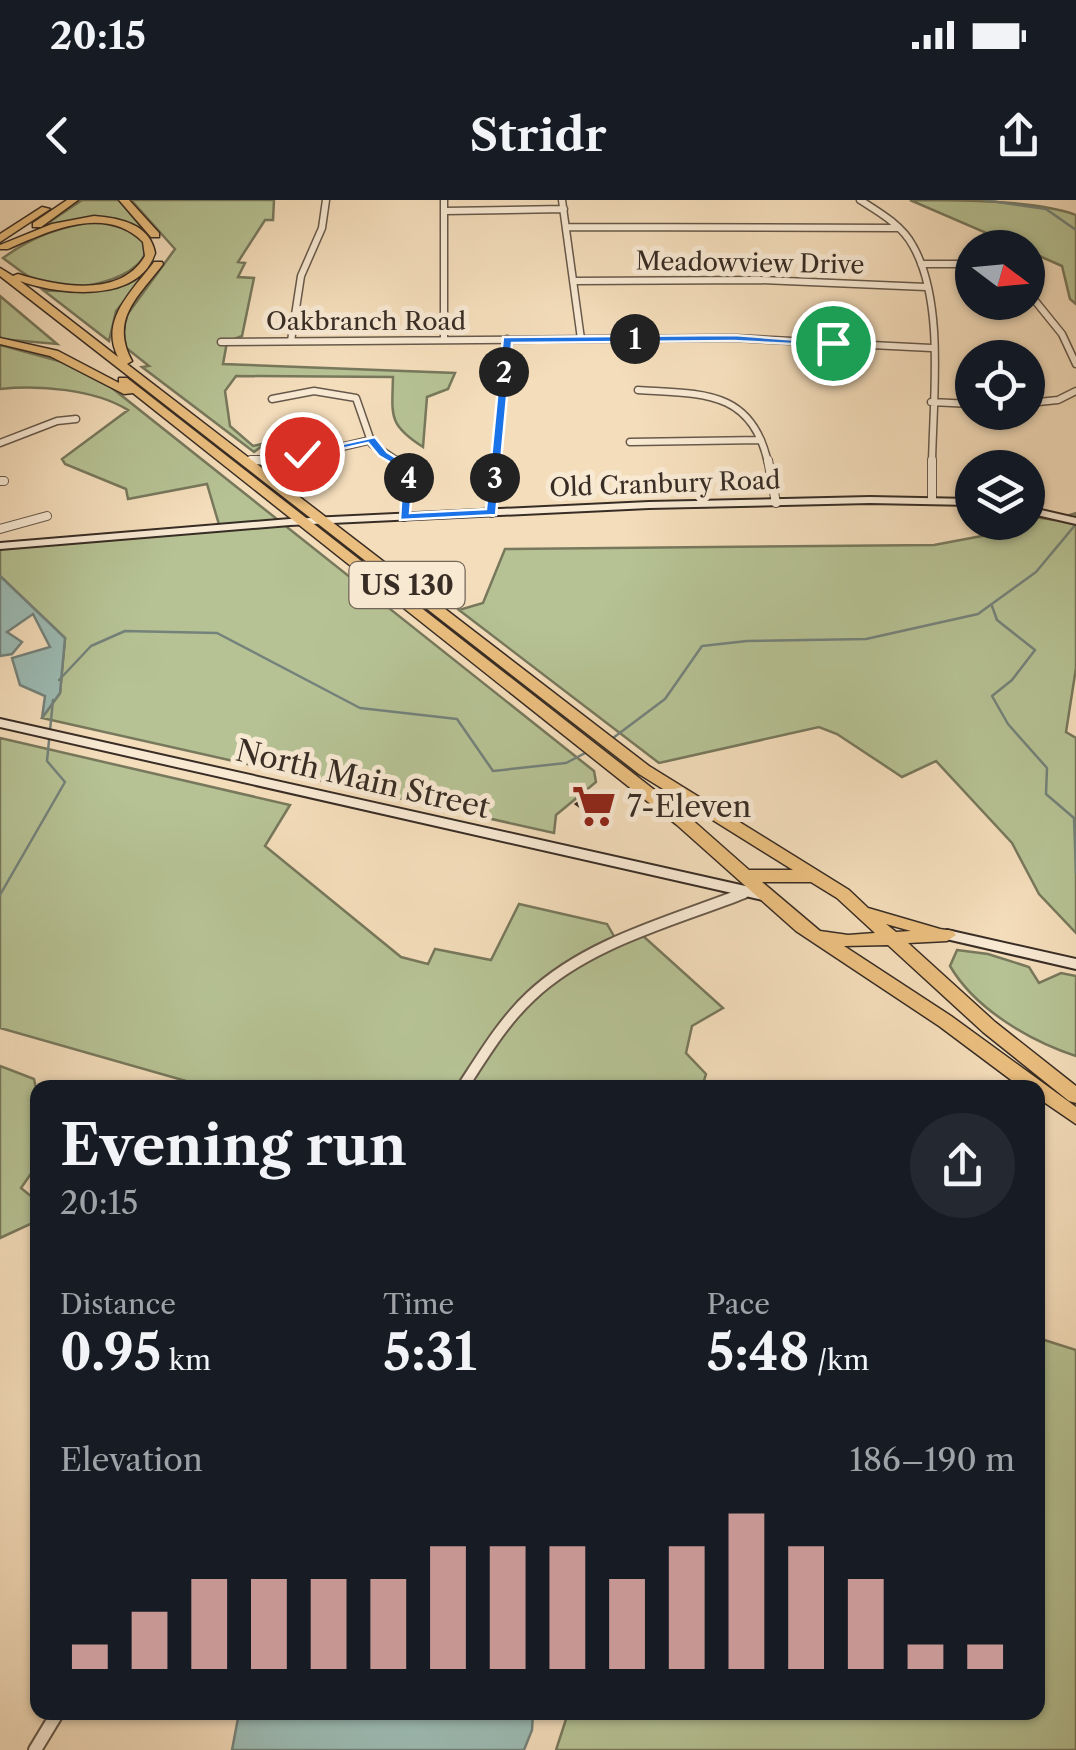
<!DOCTYPE html>
<html lang="en">
<head>
<meta charset="utf-8">
<style>
	:root { --surface:#171b24; --page:#242831; --text:#f1f3f6; --muted:#9ea1a6; --accent:#c59692 }
	body { margin:0; font-family:"Libre Caslon Text",serif; background:var(--page); color:var(--text); height:100vh; display:flex; flex-direction:column; font-size:38px; white-space:nowrap }
	* { box-sizing:border-box; margin:0 }
	p { font-size:32px; color:var(--muted) }
	.icon { flex:none; width:55px; height:55px; fill:none; stroke:currentColor; stroke-width:2; stroke-linecap:round; stroke-linejoin:round }
	.map { position:relative; flex:1; overflow:hidden }
	.side { position:absolute; left:30px; top:880px; width:1015px; height:640px; display:flex; flex-direction:column; background:var(--surface); border-radius:20px; box-shadow:0 2px 8px #0004 }
	.side>* { flex:none }
	.needle { width:65px; rotate:106deg }
	.controls { position:absolute; left:955px; top:30px; display:grid; gap:20px }
	.controls a { display:grid; place-items:center; width:90px; height:90px; border-radius:50%; background:var(--surface); box-shadow:0 2px 8px #0004; font-size:50px }
	.pin { position:absolute; display:grid; place-items:center; width:85px; height:85px; color:#fff; margin:-42px; border:5px solid #fff; border-radius:50%; box-shadow:0 2px 10px #0007 }
	.km { position:absolute; width:50px; height:50px; margin:-25px; border-radius:50%; background:#222; color:#fff; font-size:28px; line-height:50px; text-align:center }
	.round { display:grid; place-items:center; flex:none; width:105px; height:105px; border-radius:52px; background:var(--page) }
	.headline { display:flex; align-items:center; justify-content:space-between; height:170px; padding:0 30px }
	h1 { font-size:55px; font-weight:700; line-height:75px }
	.metrics { display:grid; grid-template-columns:repeat(3,1fr); gap:15px; height:170px; padding:10px 30px }
	.metrics div { display:grid; align-content:center }
	.metrics b { font-size:50px; font-weight:700 }
	.metrics small { font-size:28px; font-weight:400 }
	.metrics p { font-size:28px }
	.chart { height:280px; padding:20px 30px }
	.chart p { display:flex; justify-content:space-between }
	.chart svg { width:100%; height:180px; margin-top:10px; stroke:var(--accent); stroke-width:6 }
	.status { display:flex; justify-content:space-between; align-items:center; height:70px; padding:0 50px; background:var(--surface); direction:ltr }
	.status svg { height:28px; fill:currentColor }
	header { display:flex; justify-content:space-between; align-items:center; height:130px; padding:0 30px; background:var(--surface); font-size:45px; font-weight:700 }
	.map>svg:first-child { display:block }
	.green { fill:#b6c294; stroke:#77785c; stroke-width:2.5 }
	.water { fill:#9cbbb4; stroke:#74827b; stroke-width:2.5 }
	.lines { fill:none; stroke-linecap:round; stroke-linejoin:round }
	.stream { stroke:#74827b; stroke-width:2.5 }
	.building { fill:#dda58b; stroke:#382d25; stroke-width:2.5 }
	.street-far3-casing { stroke:#67594a; stroke-width:9 }
	.street-far2-casing { stroke:#67594a; stroke-width:10 }
	.street-far1-casing { stroke:#67594a; stroke-width:14 }
	.street-casing { stroke:#67594a; stroke-width:16 }
	.secondary-casing { stroke:#382d25; stroke-width:4 }
	.highway-casing { stroke:#382d25; stroke-width:3 }
	.street-far3 { stroke:#f8e9d3; stroke-width:6 }
	.street-far2 { stroke:#f8e9d3; stroke-width:8 }
	.street-far1 { stroke:#f8e9d3; stroke-width:10 }
	.street { stroke:#f8e9d3; stroke-width:12 }
	.secondary { fill:#f8e9d3; fill-rule:evenodd }
	.highway { fill:#eabe7e; fill-rule:evenodd }
	.route { fill:#1a73e8; stroke:#fff; stroke-width:2.5 }
	.labels { text-anchor:middle; dominant-baseline:central; stroke-width:10; stroke-linejoin:round; paint-order:stroke }
	.far-street-label { font-size:25px; fill:#382d25; stroke:#f8e9d3 }
	.shield { fill:#f8e9d3; stroke:#726559; stroke-width:2.5 }
	.shield-label { font-size:28px; font-weight:bold; fill:#382d25 }
	.street-label { font-size:30px; fill:#382d25; stroke:#f8e9d3 }
	.poi-label { font-size:30px; fill:#382d25; stroke:#f8e9d3; text-anchor:start }
</style>
</head>
<body>
<div class="status"><b>20:15</b><svg viewBox="0 0 49 12"><path d="M0 12V9h3v3zM5 12V6h3v6zM10 12V3h3v9zM15 12V0h3v12zM26 1h20v11H26zM47 4h2v5h-2z"/></svg></div>
<header><svg class="icon" aria-label="back" viewBox="0 0 24 24"><path d="M15 5l-7 7 7 7"/></svg>Stridr<svg class="icon" aria-label="share" viewBox="0 0 24 24"><path d="M12 15V3M7 8l5-5 5 5M5 13v7h14v-7"/></svg></header>
<div class="map">
<svg width="1076" height="1550" viewBox="0 0 1076 1550">
	<rect width="100%" height="100%" fill="#f4ddbb"/>
	<filter id="stains"><feTurbulence type="fractalNoise" baseFrequency=".002" numOctaves="4"/><feColorMatrix values="0 0 0 0 .2 0 0 0 0 .09 0 0 0 0 .02 0 0 0 .5 -.17"/></filter>
	<radialGradient id="worn" r=".72"><stop offset=".6" stop-color="#630" stop-opacity="0"/><stop offset="1" stop-color="#630" stop-opacity=".3"/></radialGradient>
	<!-- green -->
	<path class="green" d="M82 0H119L143 29C106 15 80 19 42 27Z
		M131 0H274L273 20H265L238 62 245 63 238 77 254 78 242 136 227 142 223 164 455 173 448 189 427 197 423 247C388 225 392 216 393 177L236 176 225 191 230 226 253 246 266 243 254 252 142 167 149 166 120 143 124 119 175 49Z
		M910 0C957 0 1037 0 1076 15V104L1070 99 1062 66 1028 51V48L1019 47Z
		M98 21C200 42 115 96 51 86 33 83 17 68 3 58 33 36 62 26 98 21Z
		M146 75 116 111 109 141 43 90C80 94 111 86 146 75Z
		M0 96 57 144 0 139Z
		M0 145 88 169 594 571 596 582 556 615 554 633 42 518 60 493 65 438 0 376V349L220 328 207 284 128 299 126 289 65 264 62 259 128 210C94 189 39 185 0 189Z
		M1076 313V468L1066 532 1076 538V733L1039 694 1012 643 936 561 902 577 837 534 819 527 659 563 459 410 483 403 505 349 934 345 1003 332 1019 323 1028 322 1029 316 1054 320Z
		M0 538 290 605 265 646 401 757 428 764 435 749 491 760 519 704 607 724 619 745 642 735 723 808 692 826 686 853 706 874 702 887H207L0 828Z
		M957 750 988 754 1029 767 1039 783 1061 773 1076 776V856C1030 841 975 809 950 766Z
		M0 866 34 879 38 898 37 965 21 988 37 1001V1021L0 1038Z
		M1038 1138 1076 1150V1550H556L568 1513 1038 1512Z"/>
	<!-- water -->
	<path class="water" d="M0 376 65 438 60 493 42 518 45 496 20 485 12 458 50 447 33 414 7 432 22 442 12 454 0 456Z
		M239 1513 533 1512V1513L532 1530 524 1550H232Z"/>
	<g class="lines">
		<!-- stream -->
		<path class="stream" d="M984 0 1046 9 1076 30
			M992 406 997 420 1035 450 1012 480 992 496 1008 524 1047 568 1046 594 1074 618 1076 673
			M59 480 91 446 125 431 217 433 360 508 457 519 493 571 566 563 589 551
			M613 538 665 499 702 446 747 441 866 439 978 414 1036 372 1076 324
			M0 695 65 582 47 561 53 500"/>
	</g>
	<!-- building -->
	<path class="building" d="M594 592 612 604 594 617 576 604Z"/>
	<g class="lines">
		<!-- street-far3 casing -->
		<g class="street-far3-casing">
			<path id="street-far3" d="M444 0V140
				M562 0 581 139
				M860 0C879 12 902 25 913 46 945 102 933 199 932 263
				M445 11 564 9
				M566 27 897 28
				M921 64H972
				M573 81 760 80 926 87
				M1028 92 1062 134 1076 164
				M291 141 301 76 322 28 326 0
				M221 142 734 138 931 148
				M638 190C701 194 752 189 768 263
				M272 199 314 191 356 198 372 244 400 263
				M931 202 972 204
				M1028 203 1058 200 1076 191
				M630 242 761 240
				M0 243 57 221 76 219
				M247 260 272 263
				M272 263 371 240
				M496 263 507 139"/>
		</g>
		<!-- street-far2 casing -->
		<g class="street-far2-casing">
			<path id="street-far2" d="M251 260H283
				M395 260 409 269 404 317
				M768 260 776 303
				M932 260V300
				M0 281H4
				M492 313 497 260
				M0 329 47 316"/>
		</g>
		<!-- street-far1 casing -->
		<g class="street-far1-casing">
			<path id="street-far1" d="M462 888C483 856 503 822 531 796 588 742 673 721 744 693"/>
		</g>
		<!-- street casing -->
		<g class="street-casing">
			<path id="street" d="M35 1550 58 1512"/>
		</g>
		<!-- secondary casing -->
		<g class="secondary-casing">
			<path id="secondary" d="M870 297 972 299V305L870 303 649 308 290 325 0 349V343L290 319 649 302Z
				M1028 307 1076 318V324L1028 313Z
				M0 519 763 690 770 695 763 700 0 527Z
				M947 730 1076 759V769L942 738 940 735Z"/>
		</g>
		<!-- highway casing -->
		<g class="highway-casing">
			<path id="highway" d="M67 0H78L41 27H33V23Z
				M119 0H129L159 33V37H151Z
				M42 7 50 9 0 42V34Z
				M94 16C120 18 150 24 155 53 139 104 59 95 20 81L118 157C99 120 133 90 154 62H162L163 64C139 96 109 119 132 161L127 164 649 566 849 690 868 708 940 729 953 731 956 735 947 741 908 743 995 822 1076 886V903L1069 901 983 832 888 745 844 746 951 816 1076 907V924L1038 898V888H1022L939 826 796 731 677 625 133 193 124 194 50 156 0 144V138L58 151 119 183V178H127L689 617 749 670H793L639 574 0 76V68L13 76 18 74C57 86 120 99 145 56L143 42C105 4 49 31 8 49H0V45L52 24ZM762 682H811L837 698 875 733 848 735 820 731ZM886 724 911 731 896 732Z"/>
		</g>
		<!-- street-far3 -->
		<use href="#street-far3" class="street-far3"/>
		<!-- street-far2 -->
		<use href="#street-far2" class="street-far2"/>
		<!-- street-far1 -->
		<use href="#street-far1" class="street-far1"/>
		<!-- street -->
		<use href="#street" class="street"/>
		<!-- secondary -->
		<use href="#secondary" class="secondary"/>
		<!-- highway -->
		<use href="#highway" class="highway"/>
	</g>
	<!-- route -->
	<path class="route" d="M734 135 838 143 833 146 734 141 512 143 496 315 400 320 403 270 379 256 368 243 302 258 296 254 375 237 387 252 414 269 410 313 486 309 503 137Z"/>
	<!-- icons -->
	<defs>
		<g id="supermarket-bare" transform="scale(3.45)"><path d="M-6-5.5h2.5l.6 2H6L4.5 2H-2.5L-4.4-4H-6ZM-1.5 3.2a1.3 1.3 0 1 0 .1 0ZM3 3.2a1.3 1.3 0 1 0 .1 0Z" fill="#8f2418" stroke="#f8e9d3" stroke-width="2.5" paint-order="stroke"/></g>
	</defs>
	<g fill-rule="evenodd">
		<use href="#supermarket-bare" x="594" y="606"/>
	</g>
	<g class="labels">
		<!-- far-street labels -->
		<g class="far-street-label">
			<text transform="translate(750 63) rotate(1)">Meadowview Drive</text>
			<text x="366" y="121">Oakbranch Road</text>
			<text transform="translate(665 284) rotate(-2)">Old Cranbury Road</text>
		</g>
		<!-- shield labels -->
		<rect class="shield" x="349.5" y="362" width="115" height="46" rx="8"/>
		<g class="shield-label">
			<text x="407" y="385">US 130</text>
		</g>
		<!-- street labels -->
		<g class="street-label">
			<text transform="translate(363 579) rotate(13)">North Main Street</text>
		</g>
		<!-- poi labels -->
		<g class="poi-label">
			<text x="627" y="606">7-Eleven</text>
		</g>
	</g>
	<rect width="100%" height="100%" filter="url(#stains)"/>
	<rect width="100%" height="100%" fill="url(#worn)"/>
</svg>
<div class="controls">
<a><svg class="needle" viewBox="-14 -14 28 28"><path d="M0-13l5 13h-10z" fill="#e53935"/><path d="M0 13l5-13h-10z" fill="#9ea1a6"/></svg></a>
<a><svg class="icon" aria-label="locate" viewBox="0 0 24 24"><circle cx="12" cy="12" r="6"/><path d="M12 2v4M12 18v4M2 12h4M18 12h4"/></svg></a>
<a><svg class="icon" aria-label="layers" viewBox="0 0 24 24"><path d="M12 4l9 5-9 5-9-5zM3 14l9 5 9-5"/></svg></a>
</div>
<div class="pin" style="left:833px;top:143px;background:#1e9e55"><svg class="icon" aria-label="arrive" viewBox="0 0 24 24"><path d="M6 21V4h12l-3 4 3 4H6"/></svg></div>
<div class="pin" style="left:302px;top:254px;background:#d93025"><svg class="icon" aria-label="check" viewBox="0 0 24 24"><path d="M5 12l5 5 9-10"/></svg></div>
<b class="km" style="left:635px;top:139px">1</b>
<b class="km" style="left:504px;top:172px">2</b>
<b class="km" style="left:495px;top:278px">3</b>
<b class="km" style="left:409px;top:278px">4</b>
<section class="side">
<div class="headline"><div><h1>Evening run</h1><p>20:15</p></div><a class="round"><svg class="icon" aria-label="share" viewBox="0 0 24 24"><path d="M12 15V3M7 8l5-5 5 5M5 13v7h14v-7"/></svg></a></div>
<div class="metrics">
<div><p>Distance</p><b>0.95<small> km</small></b></div>
<div><p>Time</p><b>5:31</b></div>
<div><p>Pace</p><b>5:48<small> /km</small></b></div>
</div>
<div class="chart"><p><span>Elevation</span>186–190 m</p>
<svg viewBox="0 0 160 44" preserveAspectRatio="none"><path d="M5 44V38M15 44V30M25 44V22M35 44V22M45 44V22M55 44V22M65 44V14M75 44V14M85 44V14M95 44V22M105 44V14M115 44V6M125 44V14M135 44V22M145 44V38M155 44V38"/></svg>
</div>
</section>
</div>
</body>
</html>
